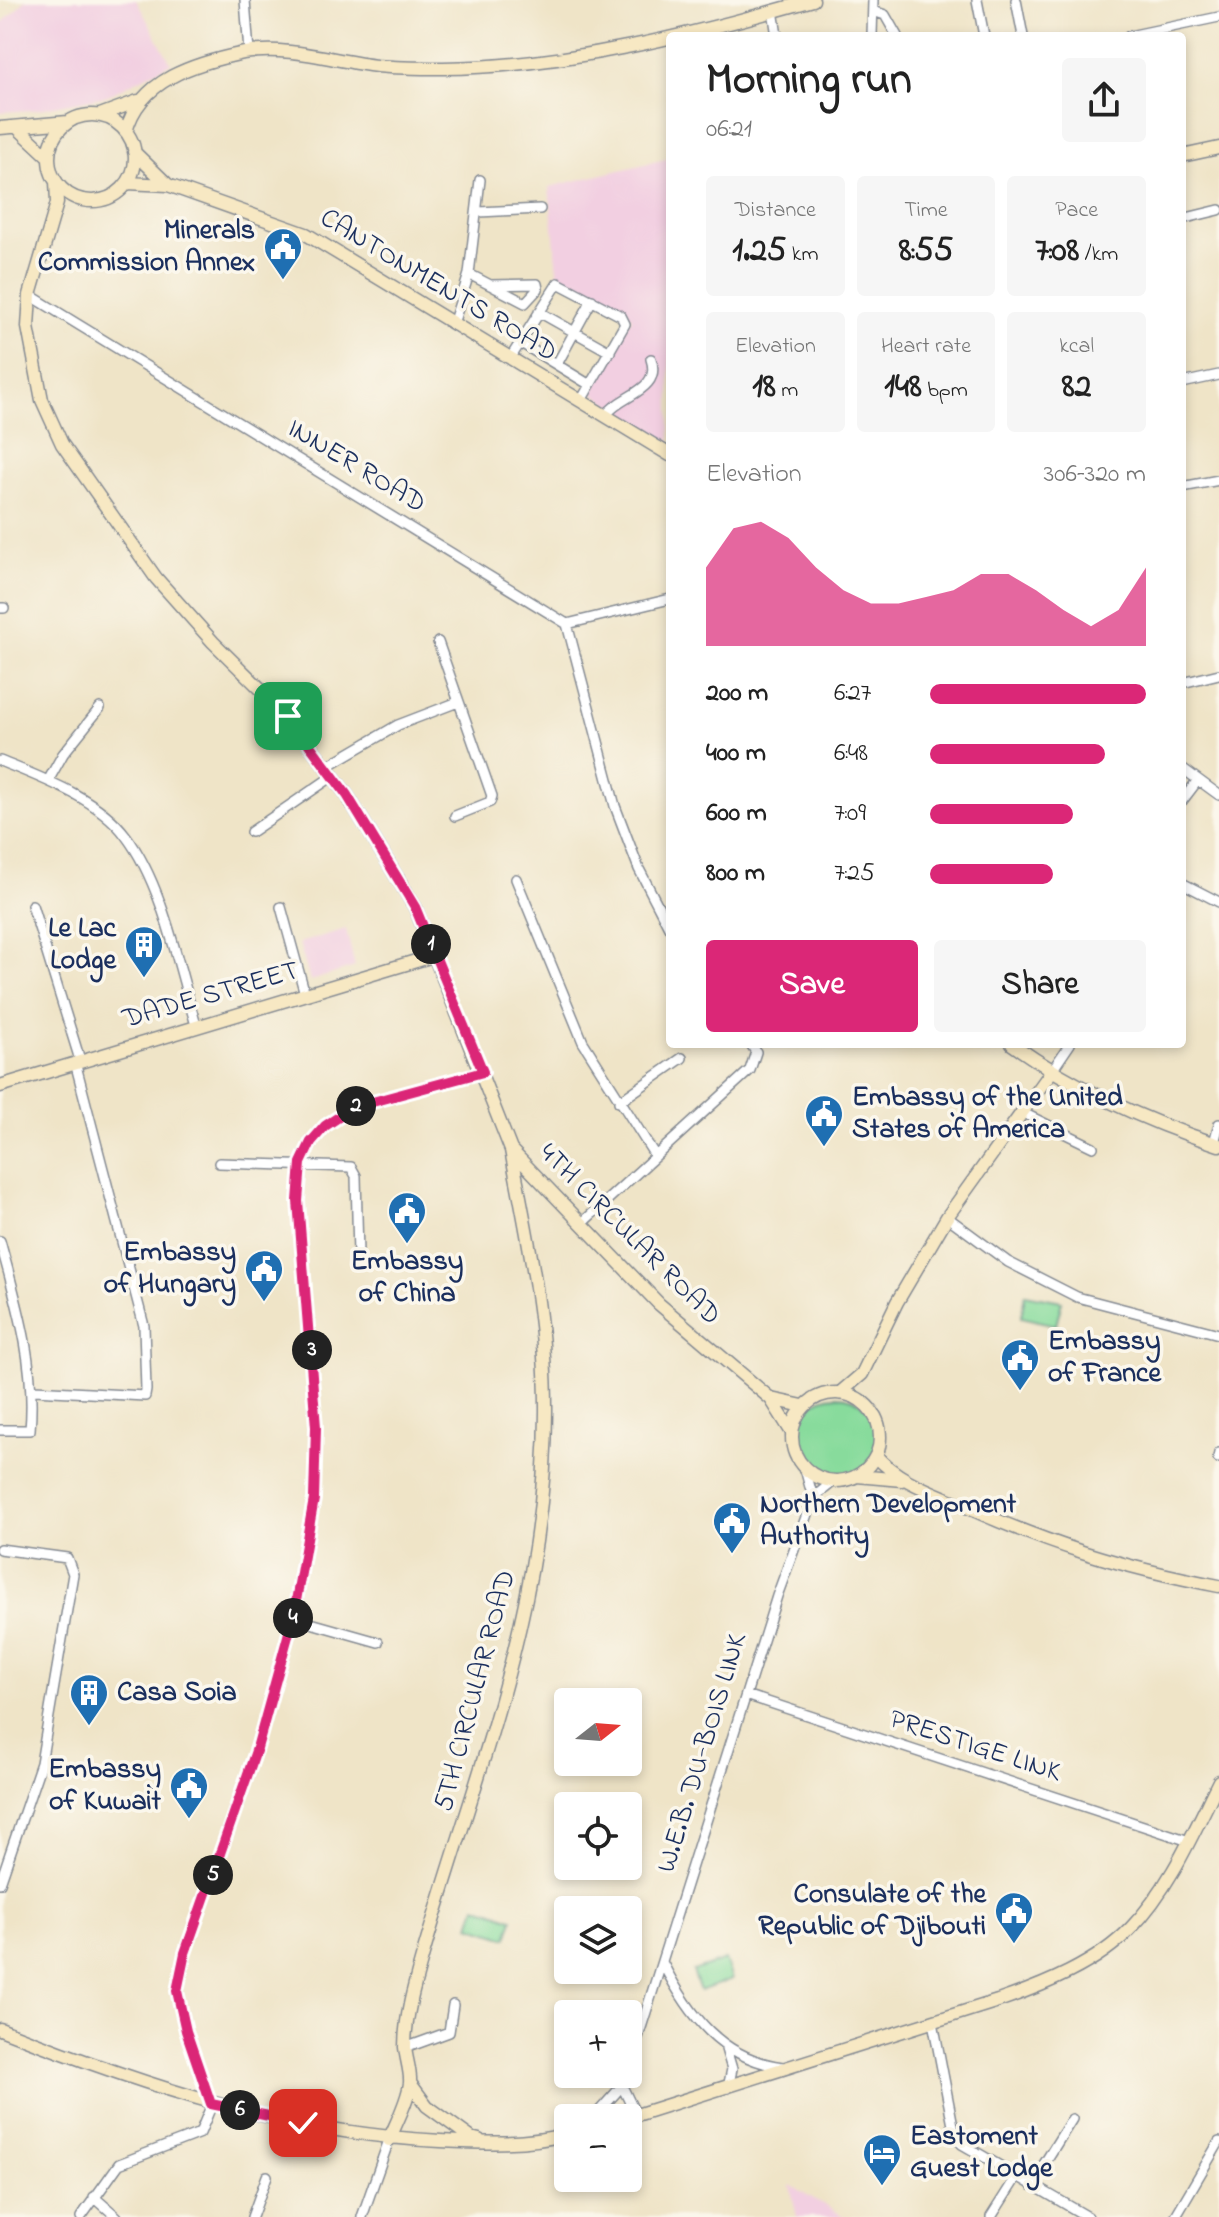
<!DOCTYPE html>
<html lang="en">
<head>
<meta charset="utf-8">
<style>
	:root { --surface:#fff; --page:#f6f6f6; --text:#222; --muted:#767676; --accent:#db2777 }
	body { margin:0; font-family:"Indie Flower",sans-serif; background:var(--page); color:var(--text); height:100vh; display:flex; flex-direction:column; font-size:30px; white-space:nowrap }
	* { box-sizing:border-box; margin:0 }
	p { font-size:26px; color:var(--muted) }
	.icon { flex:none; width:44px; height:44px; fill:none; stroke:currentColor; stroke-width:2; stroke-linecap:round; stroke-linejoin:round }
	.map { position:relative; flex:1; overflow:hidden }
	.side { position:absolute; left:666px; top:32px; width:520px; height:1016px; display:flex; flex-direction:column; background:var(--surface); border-radius:8px; box-shadow:0 4px 12px #0003 }
	.side>* { flex:none }
	.needle { width:52px; rotate:73deg }
	.controls { position:absolute; left:554px; top:1688px; display:grid; gap:16px }
	.controls a { display:grid; place-items:center; width:88px; height:88px; border-radius:8px; background:var(--surface); box-shadow:0 4px 12px #0003; font-size:40px }
	.pin { position:absolute; display:grid; place-items:center; width:68px; height:68px; color:#fff; margin:-34px; border-radius:16px; box-shadow:0 4px 12px #0006 }
	.km { position:absolute; width:40px; height:40px; margin:-20px; border-radius:50%; background:#222; color:#fff; font-size:22px; line-height:40px; text-align:center }
	.round { display:grid; place-items:center; flex:none; width:84px; height:84px; border-radius:8px; background:var(--page) }
	.head { display:flex; align-items:center; justify-content:space-between; height:136px; padding:0 40px }
	h1 { font-size:44px; font-weight:800; line-height:60px }
	.figures { display:grid; grid-template-columns:repeat(3,1fr); gap:12px; height:136px; padding:8px 40px }
	.figures div { display:grid; align-content:center; border-radius:8px; background:var(--page); text-align:center }
	.figures b { font-size:34px; font-weight:800 }
	.figures small { font-size:22px; font-weight:400 }
	.figures p { font-size:22px }
	.chart { height:224px; padding:16px 40px }
	.chart p { display:flex; justify-content:space-between }
	.chart svg { width:100%; height:144px; margin-top:8px; fill:var(--accent); opacity:.7 }
	.cta { display:flex; gap:16px; margin-top:auto; padding:16px 40px }
	.cta a { flex:1; height:92px; border-radius:8px; background:var(--accent); color:#fff; font-size:32px; font-weight:800; line-height:92px; text-align:center }
	.cta a+a { background:var(--page); color:var(--text) }
	ul { padding:0 40px; list-style:none; font-size:26px }
	li { display:grid; grid-template-columns:128px 96px 1fr; align-items:center; height:60px }
	li i { height:20px; border-radius:10px; background:var(--accent) }
	.map>svg:first-child { display:block }
	.built { fill:#f2cfe1 }
	.green { fill:#88db9c; stroke:#52857d; stroke-width:2 }
	.lines { fill:none; stroke-linecap:round; stroke-linejoin:round }
	.street-casing { stroke:#858a92; stroke-width:12 }
	.secondary-casing { stroke:#858a92; stroke-width:15 }
	.street { stroke:#fff; stroke-width:9 }
	.secondary { stroke:#f7e8c3; stroke-width:12 }
	.route-casing { stroke:#fff; stroke-width:16 }
	.route { stroke:#db2777; stroke-width:10 }
	.labels { text-anchor:middle; dominant-baseline:central; stroke-width:7; stroke-linejoin:round; paint-order:stroke }
	.poi-label { font-size:28px; font-weight:bold; fill:#1b2f5e; stroke:#fbf7ec; text-anchor:end }
	.street-label { font-size:28px; fill:#1b2f5e; stroke:#fbf7ec }
</style>
</head>
<body>
<div class="map">
<svg width="1219" height="2217" viewBox="0 0 1219 2217">
	<rect width="100%" height="100%" fill="#fbf7ec"/>
	<filter id="ink" filterUnits="userSpaceOnUse"><feTurbulence type="fractalNoise" baseFrequency=".0125" numOctaves="2"/><feDisplacementMap in="SourceGraphic" scale="16" xChannelSelector="R" yChannelSelector="G"/><feConvolveMatrix kernelMatrix="1 2 1 2 8 2 1 2 1" color-interpolation-filters="sRGB"/></filter>
	<filter id="wash" filterUnits="userSpaceOnUse"><feTurbulence type="fractalNoise" baseFrequency=".006" numOctaves="4" result="noise"/><feDisplacementMap in="SourceGraphic" scale="32" xChannelSelector="R" yChannelSelector="G"/><feGaussianBlur stdDeviation="1.8" result="paint"/><feColorMatrix in="noise" values="0 0 0 0 0 0 0 0 0 0 0 0 0 0 0 0 0 1.4 0 .05"/><feComposite in="paint" operator="in"/></filter>
	<g filter="url(#wash)">
		<rect width="100%" height="100%" fill="#efe4c7"/>
		<!-- built -->
		<path class="built" d="M26 0H136L171 63 107 96 34 110 0 112V25Z
			M670 158V445L592 392 632 317 558 277 549 187Z
			M346 929 355 967 310 981 299 943Z
			M790 2185 845 2217H797Z"/>
		<!-- green -->
		<path class="green" d="M1025 1294 1062 1301 1056 1325 1021 1317Z
			M796 1437a41 41 0 1 1 82 0a41 41 0 1 1-82 0Z
			M476 1906 513 1919 507 1938 470 1926Z
			M725 1960 732 1979 700 1991 693 1971Z"/>
	</g>
	<g filter="url(#ink)">
		<g class="lines">
			<!-- street casing -->
			<g class="street-casing">
				<path id="street" d="M245 0 249 52
					M977 0 984 36
					M1016 0 1023 36
					M773 10 777 36
					M873 11 885 15 897 36
					M872 36 873 0
					M1129 36 1219 17
					M479 212 540 209
					M1182 219 1219 210
					M469 274 525 303 538 289 537 284 490 285
					M30 295 567 624 670 599
					M539 312 610 352
					M454 321 469 274 480 180
					M521 343 590 385
					M511 357 558 283 621 316 625 324 582 399
					M557 364 592 300
					M1182 383 1219 375
					M607 414C620 395 662 391 651 359
					M1182 487 1219 480
					M0 608H4
					M567 624 615 806 639 869 670 929
					M438 642 492 796 490 802 455 816
					M1182 683 1219 674
					M0 761C42 778 98 798 126 836 163 885 178 966 196 1025
					M326 767 398 725 458 702
					M1182 768 1219 795
					M48 781 63 754 100 708
					M1182 801 1198 780
					M251 832 333 776
					M516 879 583 1042 654 1154
					M1182 883 1219 902
					M32 905 80 1060
					M281 907 305 994
					M1051 1072 1070 1044
					M619 1102 682 1058
					M1023 1113 1093 1147
					M1214 1143 1219 1124
					M219 1163 351 1167 356 1176 358 1255
					M947 1217 1008 1262 1077 1297 1219 1334
					M582 1223 750 1070 756 1052 751 1044
					M0 1241C17 1304 36 1364 30 1430H0
					M34 1390 145 1396 146 1390 144 1326 75 1062
					M1218 1458 1219 1453
					M805 1469 813 1498
					M0 1549 67 1558 73 1574 41 1763 0 1883
					M293 1618 378 1642
					M746 1695 1189 1841
					M662 1962C689 2015 721 2059 783 2067
					M933 2022 955 2136 962 2144 1088 2217
					M405 2048 449 2032 453 2005
					M726 2049 732 2069 728 2088
					M628 2069 777 1596 813 1498 834 1481
					M622 2086 636 2115
					M211 2104 186 2031 177 1991 185 1953 257 1748 293 1618 314 1499 316 1427 298 1201 301 1163 311 1142 325 1126 354 1107 483 1072
					M593 2118 622 2086 626 2074
					M1031 2185 1072 2119
					M94 2197 117 2217
					M81 2217 119 2164 200 2133 212 2104
					M252 2217 267 2176
					M362 2217 389 2140
					M991 2217 1017 2176
					M1175 2217 1219 2142"/>
			</g>
			<!-- secondary casing -->
			<g class="secondary-casing">
				<path id="secondary" d="M100 115 138 101
					M49 158a43 43 0 1 1 86 0a43 43 0 1 1-86 0Z
					M0 128 68 122
					M19 129 49 157
					M126 132C139 79 196 63 244 53 287 45 334 61 377 66 399 68 421 68 443 68 567 67 694 34 813 0
					M134 152 166 183
					M1182 156 1219 148
					M56 181 57 203 30 295 28 327 42 400 62 444 156 578 213 642 288 716 347 795 415 907 511 1150 659 1304 771 1399 791 1431
					M127 183 168 185 306 234 670 455
					M1012 1044C1076 1089 1144 1121 1219 1145
					M0 1086 436 955
					M841 1392 862 1374 897 1302 947 1217 1051 1072
					M792 1437a44 44 0 1 1 88 0a44 44 0 1 1-88 0Z
					M771 1399 803 1406
					M876 1456C896 1479 927 1490 955 1502 1047 1544 1120 1567 1219 1586
					M857 1476 902 1480
					M0 2029C145 2086 284 2133 441 2141 483 2143 527 2145 568 2134
					M410 2083 427 2106 471 2138 479 2140
					M627 2118 998 2001C1044 1985 1097 1964 1131 1928 1170 1888 1194 1831 1219 1781
					M389 2140C396 2123 408 2101 410 2083 411 2072 406 2059 405 2047 405 2018 414 1986 422 1958 476 1771 547 1606 546 1407 546 1320 527 1235 511 1150"/>
			</g>
			<!-- street -->
			<use href="#street" class="street"/>
			<!-- secondary -->
			<use href="#secondary" class="secondary"/>
		</g>
	</g>
	<g class="lines" filter="url(#ink)">
		<!-- route casing -->
		<g class="route-casing">
			<path id="route" d="M288 716 347 795 415 907 483 1072 354 1107 325 1126 311 1142 301 1163 298 1201 316 1427 314 1499 293 1618 257 1748 185 1953 177 1991 186 2031 211 2104 303 2123"/>
		</g>
		<!-- route -->
		<use href="#route" class="route"/>
	</g>
	<!-- icons -->
	<defs>
		<g id="civic-pin" transform="scale(2)"><path d="M0 17L-7.5 6A9.5 9.5 0 1 1 7.5 6Z" fill="#1f6fb2" stroke="#fbf7ec"/><path d="M-.6-6.5H3V-4.5H.6V-3L4-1V1h2V6H-6V1h2V-1L-.6-3ZM-1.2 2.5V6h2.4V2.5Z" fill="#fff"/></g>
		<g id="building-pin" transform="scale(2)"><path d="M0 17L-7.5 6A9.5 9.5 0 1 1 7.5 6Z" fill="#1f6fb2" stroke="#fbf7ec"/><path d="M-4-6H4V6H1V3H-1V6H-4ZM-2.5-4.3h1.7v1.8h-1.7ZM.8-4.3h1.7v1.8H.8ZM-2.5-1h1.7V.8h-1.7ZM.8-1h1.7V.8H.8Z" fill="#fff"/></g>
		<g id="hotel-pin" transform="scale(2)"><path d="M0 17L-7.5 6A9.5 9.5 0 1 1 7.5 6Z" fill="#1f6fb2" stroke="#fbf7ec"/><path d="M-6-4.5h1.5V1H6V5H4.5V3h-9V5H-6ZM-4 0a1.8 1.8 0 1 1 3.6 0ZM.5 0V-2.5h3Q6-2.5 6 0Z" fill="#fff"/></g>
	</defs>
	<g fill-rule="evenodd">
		<use href="#civic-pin" x="283" y="247"/>
		<use href="#building-pin" x="144" y="945"/>
		<use href="#civic-pin" x="824" y="1114"/>
		<use href="#civic-pin" x="407" y="1211"/>
		<use href="#civic-pin" x="264" y="1269"/>
		<use href="#civic-pin" x="1020" y="1358"/>
		<use href="#civic-pin" x="732" y="1521"/>
		<use href="#building-pin" x="89" y="1693"/>
		<use href="#civic-pin" x="189" y="1786"/>
		<use href="#civic-pin" x="1014" y="1911"/>
		<use href="#hotel-pin" x="882" y="2153"/>
	</g>
	<g class="labels">
		<!-- poi labels -->
		<g class="poi-label">
			<text x="255" y="231">Minerals<tspan x="255" dy="32">Commission Annex</tspan></text>
			<text x="116" y="929">Le Lac<tspan x="116" dy="32">Lodge</tspan></text>
			<text x="852" y="1098" text-anchor="start">Embassy of the United<tspan x="852" dy="32">States of America</tspan></text>
			<text x="236" y="1253">Embassy<tspan x="236" dy="32">of Hungary</tspan></text>
			<text x="407" y="1262" text-anchor="middle">Embassy<tspan x="407" dy="32">of China</tspan></text>
			<text x="1048" y="1342" text-anchor="start">Embassy<tspan x="1048" dy="32">of France</tspan></text>
			<text x="760" y="1505" text-anchor="start">Northern Development<tspan x="760" dy="32">Authority</tspan></text>
			<text x="117" y="1693" text-anchor="start">Casa Soia</text>
			<text x="161" y="1770">Embassy<tspan x="161" dy="32">of Kuwait</tspan></text>
			<text x="986" y="1895">Consulate of the<tspan x="986" dy="32">Republic of Djibouti</tspan></text>
			<text x="910" y="2137" text-anchor="start">Eastoment<tspan x="910" dy="32">Guest Lodge</tspan></text>
		</g>
		<!-- street labels -->
		<g class="street-label">
			<text transform="translate(438 286) rotate(31)">CANTONMENTS ROAD</text>
			<text transform="translate(356 467) rotate(31)">INNER ROAD</text>
			<text transform="translate(211 996) rotate(-16)">DADE STREET</text>
			<text transform="translate(629 1235) rotate(45)">4TH CIRCULAR ROAD</text>
			<text transform="translate(476 1691) rotate(-75)">5TH CIRCULAR ROAD</text>
			<text transform="translate(975 1747) rotate(18)">PRESTIGE LINK</text>
			<text transform="translate(703 1753) rotate(-73)">W.E.B. DU-BOIS LINK</text>
		</g>
	</g>
</svg>
<div class="controls">
<a><svg class="needle" viewBox="-14 -14 28 28"><path d="M0-13l5 13h-10z" fill="#e53935"/><path d="M0 13l5-13h-10z" fill="#767676"/></svg></a>
<a><svg class="icon" aria-label="locate" viewBox="0 0 24 24"><circle cx="12" cy="12" r="6"/><path d="M12 2v4M12 18v4M2 12h4M18 12h4"/></svg></a>
<a><svg class="icon" aria-label="layers" viewBox="0 0 24 24"><path d="M12 4l9 5-9 5-9-5zM3 14l9 5 9-5"/></svg></a>
<a>+</a>
<a>−</a>
</div>
<div class="pin" style="left:288px;top:716px;background:#1e9e55"><svg class="icon" aria-label="arrive" viewBox="0 0 24 24"><path d="M6 21V4h12l-3 4 3 4H6"/></svg></div>
<div class="pin" style="left:303px;top:2123px;background:#d93025"><svg class="icon" aria-label="check" viewBox="0 0 24 24"><path d="M5 12l5 5 9-10"/></svg></div>
<b class="km" style="left:431px;top:944px">1</b>
<b class="km" style="left:356px;top:1106px">2</b>
<b class="km" style="left:312px;top:1350px">3</b>
<b class="km" style="left:293px;top:1618px">4</b>
<b class="km" style="left:213px;top:1875px">5</b>
<b class="km" style="left:240px;top:2110px">6</b>
<section class="side">
<div class="head"><div><h1>Morning run</h1><p>06:21</p></div><a class="round"><svg class="icon" aria-label="share" viewBox="0 0 24 24"><path d="M12 15V3M7 8l5-5 5 5M5 13v7h14v-7"/></svg></a></div>
<div class="figures">
<div><p>Distance</p><b>1.25<small> km</small></b></div>
<div><p>Time</p><b>8:55</b></div>
<div><p>Pace</p><b>7:08<small> /km</small></b></div>
</div>
<div class="figures">
<div><p>Elevation</p><b>18<small> m</small></b></div>
<div><p>Heart rate</p><b>148<small> bpm</small></b></div>
<div><p>kcal</p><b>82</b></div>
</div>
<div class="chart"><p><span>Elevation</span>306–320 m</p>
<svg viewBox="0 0 160 44" preserveAspectRatio="none"><path d="M0 44V20L10 8L20 6L30 11L40 20L50 27L60 31L70 31L80 29L90 27L100 22L110 22L120 27L130 33L140 38L150 33L160 20V44z"/></svg>
</div>
<ul>
<li><b>200 m</b>6:27<i style="width:100%"></i></li>
<li><b>400 m</b>6:48<i style="width:81%"></i></li>
<li><b>600 m</b>7:09<i style="width:66%"></i></li>
<li><b>800 m</b>7:25<i style="width:57%"></i></li>
</ul>
<div class="cta"><a>Save</a><a>Share</a></div>
</section>
</div>
</body>
</html>
